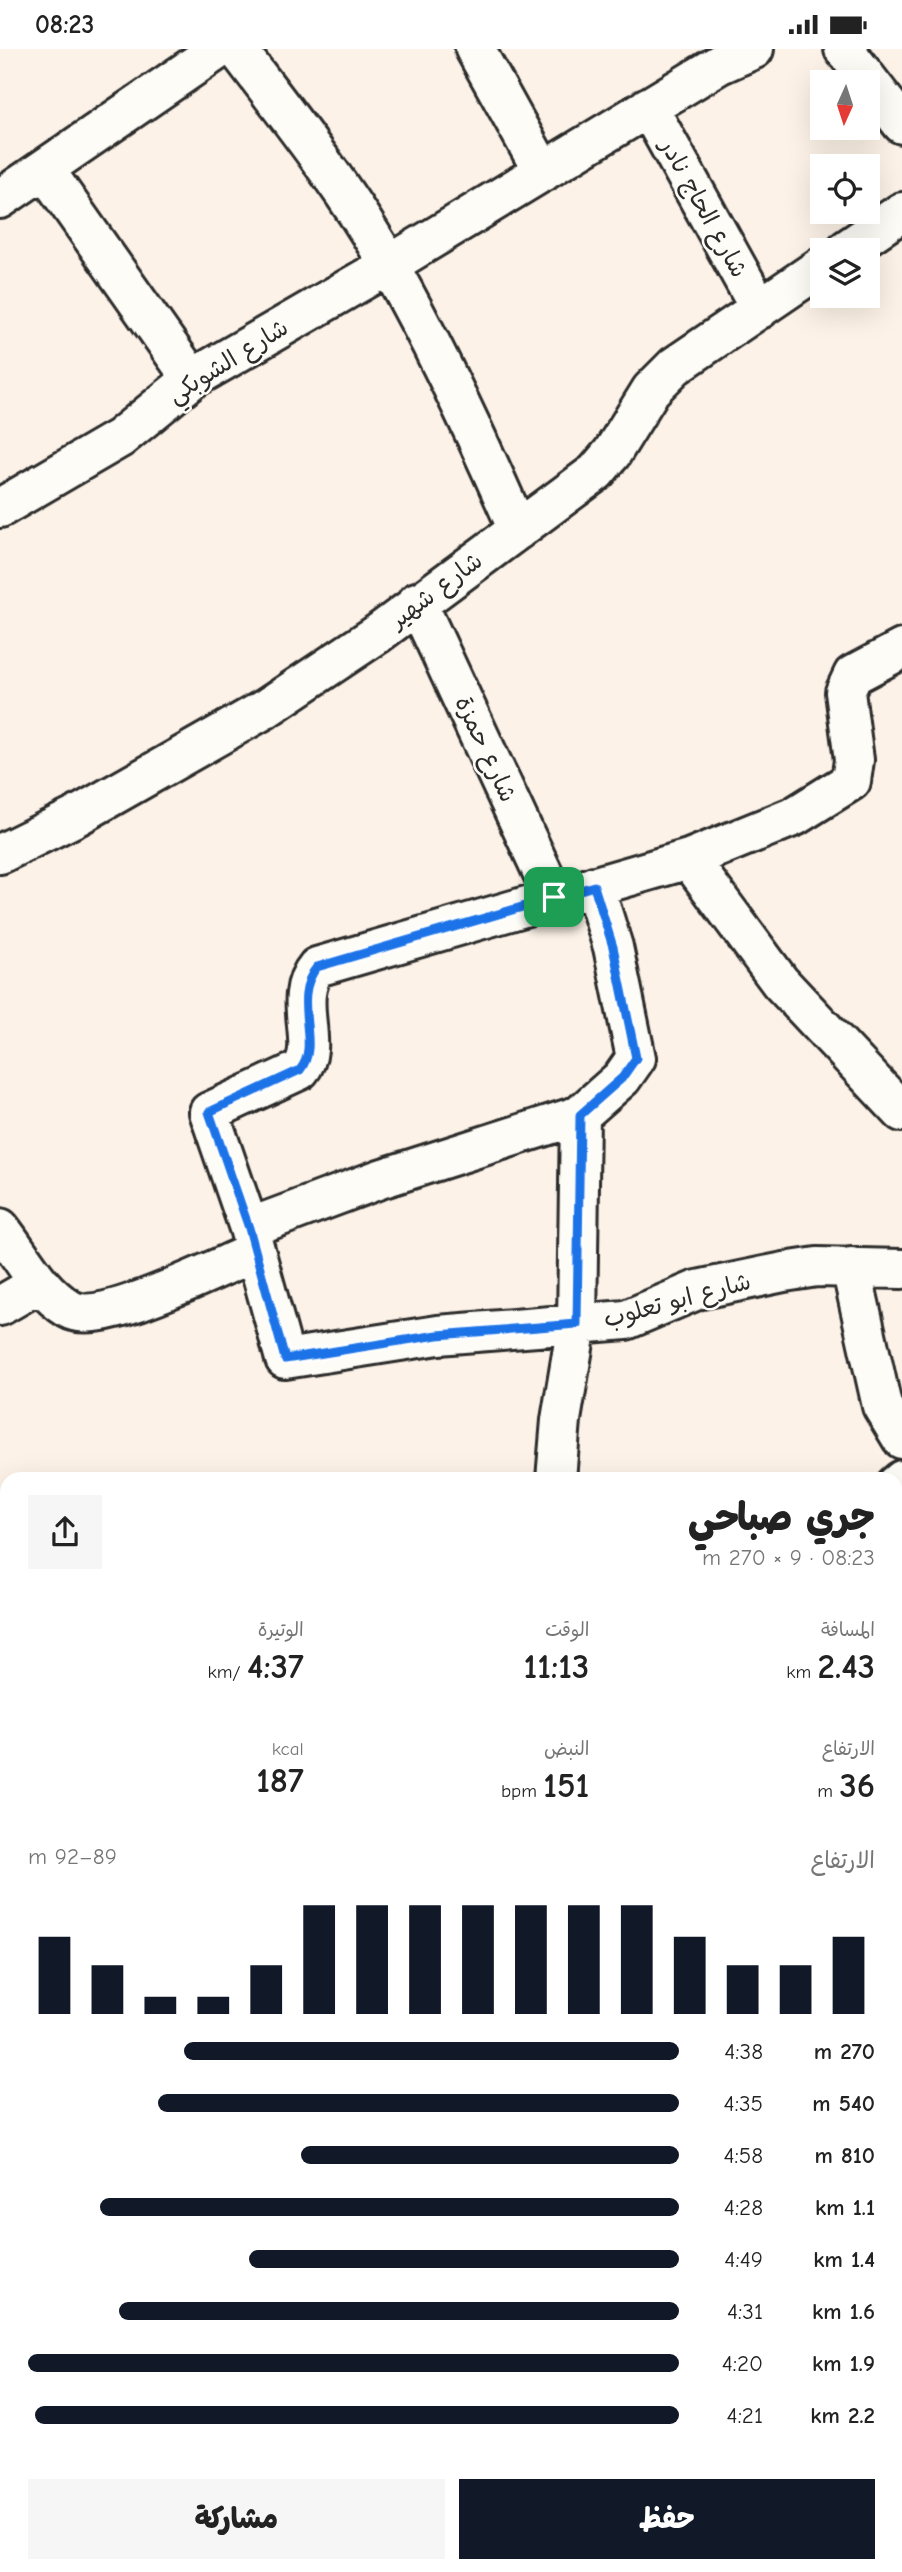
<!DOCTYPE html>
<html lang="ar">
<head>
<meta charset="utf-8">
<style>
	:root { --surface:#fff; --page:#f6f6f6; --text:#222; --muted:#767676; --accent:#111827 }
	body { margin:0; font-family:"Comic Neue","Playpen Sans Arabic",sans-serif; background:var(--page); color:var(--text); direction:rtl; height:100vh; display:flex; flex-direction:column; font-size:26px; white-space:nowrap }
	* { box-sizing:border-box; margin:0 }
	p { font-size:23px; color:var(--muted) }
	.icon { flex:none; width:38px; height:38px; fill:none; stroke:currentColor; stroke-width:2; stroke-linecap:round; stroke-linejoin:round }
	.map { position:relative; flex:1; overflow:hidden; direction:ltr }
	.panel { position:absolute; left:0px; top:1423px; width:903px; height:1101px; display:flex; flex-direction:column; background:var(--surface); border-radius:21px 21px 0 0; box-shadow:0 7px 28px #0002; direction:rtl }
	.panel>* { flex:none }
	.needle { width:46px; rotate:183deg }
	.fabs { position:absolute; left:810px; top:21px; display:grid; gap:14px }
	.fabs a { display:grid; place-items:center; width:70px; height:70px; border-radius:0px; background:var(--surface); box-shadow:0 7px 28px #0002; font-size:35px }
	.pin { position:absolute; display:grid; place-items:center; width:60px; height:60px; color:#fff; margin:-30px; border-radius:14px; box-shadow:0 4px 10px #0006 }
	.round { display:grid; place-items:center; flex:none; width:74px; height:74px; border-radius:0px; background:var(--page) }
	.head { display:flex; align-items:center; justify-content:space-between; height:119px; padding:0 28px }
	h1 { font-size:38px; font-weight:800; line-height:52px }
	.metrics { display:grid; grid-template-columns:repeat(3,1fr); gap:10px; height:119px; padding:7px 28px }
	.metrics div { display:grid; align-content:center }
	.metrics b { font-size:35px; font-weight:800 }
	.metrics small { font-size:19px; font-weight:400 }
	.metrics p { font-size:19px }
	.chart { height:196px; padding:14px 28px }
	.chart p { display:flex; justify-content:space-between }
	.chart svg { width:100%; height:126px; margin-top:7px; stroke:var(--accent); stroke-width:6 }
	.cta { display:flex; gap:14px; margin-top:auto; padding:14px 28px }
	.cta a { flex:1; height:80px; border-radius:0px; background:var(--accent); color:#fff; font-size:28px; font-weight:800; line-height:80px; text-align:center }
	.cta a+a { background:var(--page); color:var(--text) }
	ul { padding:0 28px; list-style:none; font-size:23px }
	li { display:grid; grid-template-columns:112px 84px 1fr; align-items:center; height:52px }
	li i { height:18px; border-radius:9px; background:var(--accent) }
	.status { display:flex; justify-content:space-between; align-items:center; height:49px; padding:0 35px; background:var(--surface); direction:ltr }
	.status svg { height:19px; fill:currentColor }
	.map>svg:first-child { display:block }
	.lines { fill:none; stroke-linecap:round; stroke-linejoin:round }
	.minor-casing { stroke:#2b2b2b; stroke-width:44 }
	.minor { stroke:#fdfcf7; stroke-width:38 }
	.route-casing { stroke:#fff; stroke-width:14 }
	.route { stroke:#1a73e8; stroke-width:9 }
	.labels { text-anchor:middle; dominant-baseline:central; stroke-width:5; stroke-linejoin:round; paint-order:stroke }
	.street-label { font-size:24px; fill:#2b2b2b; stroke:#fdfcf7 }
</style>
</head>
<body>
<div class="status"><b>08:23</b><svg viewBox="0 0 49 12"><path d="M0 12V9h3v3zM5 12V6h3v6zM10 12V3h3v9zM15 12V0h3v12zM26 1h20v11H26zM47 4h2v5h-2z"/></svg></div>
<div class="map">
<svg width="902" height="2523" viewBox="0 0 902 2523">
	<rect width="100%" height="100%" fill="#fcf2e7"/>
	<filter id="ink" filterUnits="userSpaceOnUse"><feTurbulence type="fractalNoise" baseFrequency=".0143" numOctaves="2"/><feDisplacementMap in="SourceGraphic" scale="14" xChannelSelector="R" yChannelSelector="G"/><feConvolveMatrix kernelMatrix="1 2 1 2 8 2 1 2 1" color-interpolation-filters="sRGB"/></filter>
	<g filter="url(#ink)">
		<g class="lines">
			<!-- minor casing -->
			<g class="minor-casing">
				<path id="minor" d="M237 0C290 70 347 141 390 218 438 303 479 392 518 481
					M475 0 543 123
					M844 0 902 75
					M648 58 760 260
					M45 121 192 330
					M0 150 219 0
					M846 201 902 163
					M0 459 120 389 192 330 389 216 720 15 754 0
					M417 553 554 848
					M902 600 853 626 845 643 854 711 851 732 795 767 689 810 317 918C290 950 322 996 300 1021L209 1063 249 1179 285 1310 438 1286 626 1271 697 1241 784 1223 817 1218 902 1220
					M0 805 75 768 265 660 376 586 596 423 612 404 651 341 675 317 822 217
					M689 810 780 933 902 1063
					M0 1179C23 1208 37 1240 69 1260 100 1279 220 1217 255 1203
					M249 1179 380 1130 580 1066 622 1029 636 1009 613 898 594 837
					M851 1218 882 1357 902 1390
					M0 1257 38 1235
					M556 1430 561 1371 577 1275 580 1066
					M896 1436 902 1431
					M896 1618 902 1613
					M0 1658 7 1656
					M0 1848 7 1846
					M0 1892 7 1941
					M896 2004 902 2000
					M896 2079 902 2090
					M0 2159 7 2157
					M896 2268 902 2279
					M392 2516 395 2523
					M728 2516 731 2523
					M309 2523 321 2516"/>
			</g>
			<!-- minor -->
			<use href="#minor" class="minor"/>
		</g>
	</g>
	<g class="lines" filter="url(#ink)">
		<!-- route casing -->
		<g class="route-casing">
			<path id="route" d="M594 837 613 898 636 1009 622 1029 580 1066 577 1275 438 1286 285 1310 249 1179 209 1063 300 1021C322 995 290 950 317 918Z"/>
		</g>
		<!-- route -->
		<use href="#route" class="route"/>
	</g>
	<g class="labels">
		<!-- street labels -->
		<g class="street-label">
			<text transform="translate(704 159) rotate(61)">شارع الحاج نادر</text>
			<text transform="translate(228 312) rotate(-32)">شارع الشوبكي</text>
			<text transform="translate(436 541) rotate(-37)">شارع شهير</text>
			<text transform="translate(486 700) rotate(65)">شارع حمزة</text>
			<text transform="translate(677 1251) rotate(-15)">شارع ابو تعلوب</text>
		</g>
	</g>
</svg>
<div class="fabs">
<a><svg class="needle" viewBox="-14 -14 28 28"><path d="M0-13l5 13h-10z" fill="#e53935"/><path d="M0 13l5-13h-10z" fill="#767676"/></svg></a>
<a><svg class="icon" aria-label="locate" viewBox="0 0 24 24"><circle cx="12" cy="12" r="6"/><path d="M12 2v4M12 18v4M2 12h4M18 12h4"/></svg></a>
<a><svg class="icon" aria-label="layers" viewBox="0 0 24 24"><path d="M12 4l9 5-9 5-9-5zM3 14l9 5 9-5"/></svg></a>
</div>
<div class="pin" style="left:554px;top:848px;background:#1e9e55"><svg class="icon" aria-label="arrive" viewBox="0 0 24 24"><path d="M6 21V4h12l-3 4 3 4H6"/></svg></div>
<section class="panel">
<div class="head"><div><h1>جري صباحي</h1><p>08:23 · 9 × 270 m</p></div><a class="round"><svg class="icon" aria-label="share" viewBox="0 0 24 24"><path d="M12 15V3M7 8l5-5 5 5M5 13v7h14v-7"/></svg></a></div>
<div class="metrics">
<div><p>المسافة</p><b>2.43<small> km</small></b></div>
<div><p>الوقت</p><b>11:13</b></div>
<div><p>الوتيرة</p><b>4:37<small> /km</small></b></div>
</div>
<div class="metrics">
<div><p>الارتفاع</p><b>36<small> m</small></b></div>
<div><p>النبض</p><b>151<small> bpm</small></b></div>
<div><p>kcal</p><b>187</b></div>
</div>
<div class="chart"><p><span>الارتفاع</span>89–92 m</p>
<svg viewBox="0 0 160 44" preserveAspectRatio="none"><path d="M5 44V17M15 44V27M25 44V38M35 44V38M45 44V27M55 44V6M65 44V6M75 44V6M85 44V6M95 44V6M105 44V6M115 44V6M125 44V17M135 44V27M145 44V27M155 44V17"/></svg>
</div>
<ul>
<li><b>270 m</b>4:38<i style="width:76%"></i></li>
<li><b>540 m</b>4:35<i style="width:80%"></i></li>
<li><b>810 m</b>4:58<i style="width:58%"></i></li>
<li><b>1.1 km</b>4:28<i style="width:89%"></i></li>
<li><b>1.4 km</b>4:49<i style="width:66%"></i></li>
<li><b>1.6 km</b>4:31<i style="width:86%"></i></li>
<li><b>1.9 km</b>4:20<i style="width:100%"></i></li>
<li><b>2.2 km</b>4:21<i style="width:99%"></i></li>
</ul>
<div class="cta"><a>حفظ</a><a>مشاركة</a></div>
</section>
</div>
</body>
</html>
